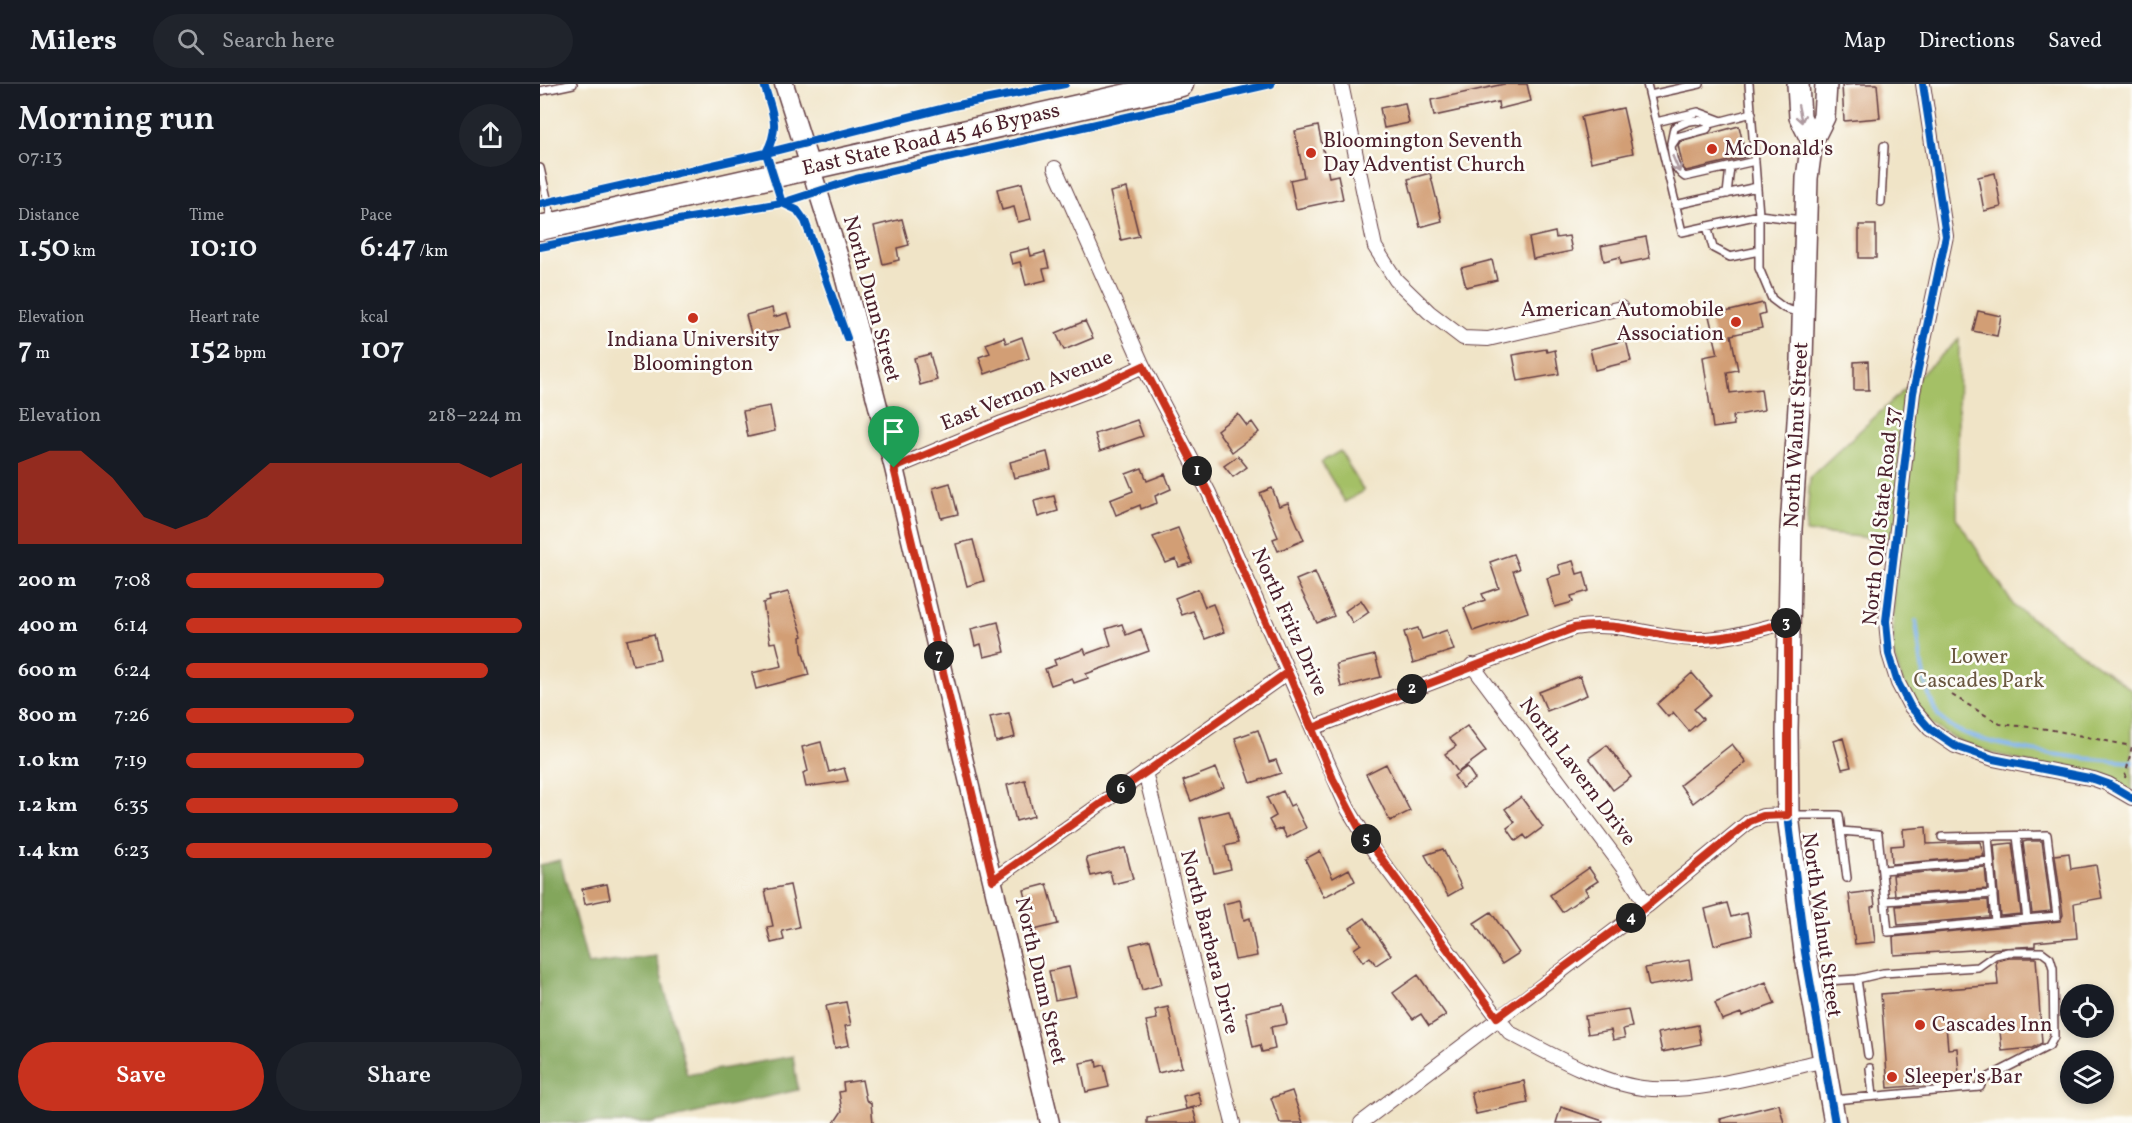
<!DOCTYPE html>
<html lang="en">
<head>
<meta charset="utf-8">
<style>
	:root { --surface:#171b24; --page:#20242c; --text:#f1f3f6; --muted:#9ea1a6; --line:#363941; --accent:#c8321e }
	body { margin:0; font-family:Vollkorn,serif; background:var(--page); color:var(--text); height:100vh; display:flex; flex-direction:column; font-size:22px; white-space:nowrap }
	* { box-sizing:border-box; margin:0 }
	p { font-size:20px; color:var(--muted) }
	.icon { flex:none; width:33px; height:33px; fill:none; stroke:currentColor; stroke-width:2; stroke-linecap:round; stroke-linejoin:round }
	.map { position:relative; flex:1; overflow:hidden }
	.drawer { display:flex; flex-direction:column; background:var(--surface); width:540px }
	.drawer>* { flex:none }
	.controls { position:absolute; left:1520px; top:900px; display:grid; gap:12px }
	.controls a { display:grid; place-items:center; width:54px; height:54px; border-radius:50%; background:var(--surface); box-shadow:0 3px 9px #0003; font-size:30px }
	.pin { position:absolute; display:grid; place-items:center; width:51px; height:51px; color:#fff; margin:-62px -26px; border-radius:50% 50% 50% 0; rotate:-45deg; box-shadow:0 0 6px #0007 }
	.pin .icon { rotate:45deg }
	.km { position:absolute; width:30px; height:30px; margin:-15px; border-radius:50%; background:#222; color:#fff; font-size:16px; line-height:30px; text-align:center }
	.round { display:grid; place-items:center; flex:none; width:63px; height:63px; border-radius:32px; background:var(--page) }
	.overview { display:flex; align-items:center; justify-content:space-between; height:102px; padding:0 18px }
	h1 { font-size:33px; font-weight:600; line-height:45px }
	.metrics { display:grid; grid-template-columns:repeat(3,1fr); gap:9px; height:102px; padding:6px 18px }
	.metrics div { display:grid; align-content:center }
	.metrics b { font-size:30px; font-weight:600 }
	.metrics small { font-size:16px; font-weight:400 }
	.metrics p { font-size:16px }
	.chart { height:168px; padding:12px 18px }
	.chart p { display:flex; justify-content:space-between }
	.chart svg { width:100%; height:108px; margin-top:6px; fill:var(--accent); opacity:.7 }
	.cta { display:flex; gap:12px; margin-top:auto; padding:12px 18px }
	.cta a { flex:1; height:69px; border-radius:36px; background:var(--accent); color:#fff; font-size:24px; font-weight:600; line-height:69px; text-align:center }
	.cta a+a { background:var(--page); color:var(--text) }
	ul { padding:0 18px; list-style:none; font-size:20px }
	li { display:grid; grid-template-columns:96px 72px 1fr; align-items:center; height:45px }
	li i { height:15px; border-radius:8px; background:var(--accent) }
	header { display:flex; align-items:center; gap:36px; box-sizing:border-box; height:84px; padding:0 30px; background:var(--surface); border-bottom:2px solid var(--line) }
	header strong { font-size:28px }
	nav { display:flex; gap:33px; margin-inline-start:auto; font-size:21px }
	.search { width:420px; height:54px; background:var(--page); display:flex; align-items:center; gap:15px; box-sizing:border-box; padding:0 21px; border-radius:33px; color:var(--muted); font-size:22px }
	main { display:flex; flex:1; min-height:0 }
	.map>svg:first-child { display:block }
	.green { fill:#a4c066; stroke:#777048; stroke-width:1.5 }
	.forest { fill:#83a65b; stroke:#666243; stroke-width:1.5 }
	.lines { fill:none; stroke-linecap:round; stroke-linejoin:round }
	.stream { stroke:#80b3ed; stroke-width:4 }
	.building { fill:#d29e74 }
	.lane-casing { stroke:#633d42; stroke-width:10 }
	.street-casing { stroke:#633d42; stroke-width:16 }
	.secondary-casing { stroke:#633d42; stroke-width:21 }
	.primary-casing { stroke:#633d42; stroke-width:24 }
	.highway-casing { stroke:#633d42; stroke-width:27 }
	.path { stroke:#633d42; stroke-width:2; stroke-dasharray:4.5 4.5; stroke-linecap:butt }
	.lane { stroke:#fff; stroke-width:7 }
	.street { stroke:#fff; stroke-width:14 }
	.secondary { stroke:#fff; stroke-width:18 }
	.primary { stroke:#fff; stroke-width:21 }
	.highway { stroke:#fff; stroke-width:24 }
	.cycleway-casing { stroke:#fdfcf7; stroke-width:11 }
	.cycleway { stroke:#0057b8; stroke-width:8 }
	.oneway { stroke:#ae9aa0 }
	.route-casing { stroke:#fff; stroke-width:12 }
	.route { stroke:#c8321e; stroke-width:8 }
	.poi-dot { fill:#c8321e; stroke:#fdfcf7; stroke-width:2 }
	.labels { text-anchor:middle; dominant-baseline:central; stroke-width:5; stroke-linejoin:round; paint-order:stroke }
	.street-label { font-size:21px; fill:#4a1f2b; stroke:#fdfcf7 }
	.poi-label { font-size:21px; fill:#4a1f2b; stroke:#fdfcf7; text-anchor:start }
	.park-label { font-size:21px; fill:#6a5740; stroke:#fdfcf7 }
</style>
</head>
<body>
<header>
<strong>Milers</strong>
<div class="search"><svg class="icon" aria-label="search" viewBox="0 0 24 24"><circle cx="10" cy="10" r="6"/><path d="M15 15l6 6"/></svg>Search here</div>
<nav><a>Map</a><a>Directions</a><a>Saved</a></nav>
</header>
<main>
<section class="drawer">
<div class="overview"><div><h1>Morning run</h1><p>07:13</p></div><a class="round"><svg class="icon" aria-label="share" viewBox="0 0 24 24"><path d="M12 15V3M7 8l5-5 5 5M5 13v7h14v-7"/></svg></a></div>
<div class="metrics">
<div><p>Distance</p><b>1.50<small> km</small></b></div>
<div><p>Time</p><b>10:10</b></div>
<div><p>Pace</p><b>6:47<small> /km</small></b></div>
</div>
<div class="metrics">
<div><p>Elevation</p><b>7<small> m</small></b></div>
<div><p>Heart rate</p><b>152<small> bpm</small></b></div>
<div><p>kcal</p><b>107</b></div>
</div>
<div class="chart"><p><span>Elevation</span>218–224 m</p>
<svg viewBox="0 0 160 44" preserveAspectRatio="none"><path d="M0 44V11L10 6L20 6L30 17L40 33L50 38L60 33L70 22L80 11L90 11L100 11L110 11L120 11L130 11L140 11L150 17L160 11V44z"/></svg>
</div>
<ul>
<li><b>200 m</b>7:08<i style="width:59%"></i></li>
<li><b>400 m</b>6:14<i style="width:100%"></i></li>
<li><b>600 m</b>6:24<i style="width:90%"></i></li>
<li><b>800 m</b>7:26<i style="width:50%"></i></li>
<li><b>1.0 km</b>7:19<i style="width:53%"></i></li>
<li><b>1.2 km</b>6:35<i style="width:81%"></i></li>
<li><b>1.4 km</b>6:23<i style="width:91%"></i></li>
</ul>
<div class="cta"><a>Save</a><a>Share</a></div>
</section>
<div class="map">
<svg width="1592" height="1039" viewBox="0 0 1592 1039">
	<rect width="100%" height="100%" fill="#fdfcf7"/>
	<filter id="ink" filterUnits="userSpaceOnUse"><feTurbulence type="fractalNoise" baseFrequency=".0167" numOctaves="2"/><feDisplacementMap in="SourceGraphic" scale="12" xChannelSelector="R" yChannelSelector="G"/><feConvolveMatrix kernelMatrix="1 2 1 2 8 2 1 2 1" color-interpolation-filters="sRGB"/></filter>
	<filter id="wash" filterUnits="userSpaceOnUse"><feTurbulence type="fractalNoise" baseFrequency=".008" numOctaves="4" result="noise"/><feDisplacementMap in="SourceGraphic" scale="24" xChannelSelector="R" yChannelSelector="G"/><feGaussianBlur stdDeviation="1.35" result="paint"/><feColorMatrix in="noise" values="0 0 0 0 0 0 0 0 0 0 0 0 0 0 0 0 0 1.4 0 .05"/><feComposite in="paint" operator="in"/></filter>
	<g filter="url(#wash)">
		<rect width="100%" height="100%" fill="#f0e4c7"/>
		<!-- green -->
		<path class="green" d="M1419 255 1417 435 1474 522 1592 606V708L1453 669 1421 658 1392 641 1375 621 1362 597 1353 569 1354 456 1266 448 1270 393Z
			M800 367 824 407 805 418 781 378Z"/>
		<!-- forest -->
		<path class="forest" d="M20 776 48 881 116 872 147 991 253 972 258 1006 112 1039H0V781Z"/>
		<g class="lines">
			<!-- stream -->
			<path class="stream" d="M1376 537C1380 566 1382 605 1398 631 1420 664 1552 676 1592 678"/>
		</g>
		<g id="blocks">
			<!-- building -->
			<path class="building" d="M964 0H987L991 17 959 25 958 18 894 32 891 16Z
				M1319 0H1337L1340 34 1304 37 1302 1Z
				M865 19 869 39 844 44 840 24Z
				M1083 24 1093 69 1051 78 1041 33Z
				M778 42 789 93 798 91 803 115 756 125 750 96 764 93 755 47Z
				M1199 42 1206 73 1146 87 1143 84 1138 61 1140 58Z
				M890 89 902 137 880 143 868 95Z
				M1455 89 1461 123 1444 127 1438 93Z
				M482 99 491 135 478 138 474 123 462 126 457 105Z
				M587 104 599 152 581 156 570 108Z
				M362 135 369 161 357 164 359 176 343 180 334 142Z
				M1319 141H1336V174H1319Z
				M1015 148 1016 154 1029 152 1032 167 993 175 989 154Z
				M1106 153 1110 174 1081 180 1080 173 1064 177 1061 162Z
				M489 164 491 172 505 168 509 184 503 185 506 196 486 201 480 178 472 180 469 169Z
				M952 176 957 196 926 203 921 184Z
				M1223 219 1225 229 1219 231 1222 244 1191 251 1198 286 1187 288 1190 309 1221 305 1224 326 1193 332 1194 341 1173 344 1163 273 1178 270 1169 232Z
				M232 224 234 233 247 229 251 243 212 253 206 231Z
				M1438 227 1461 232 1457 252 1433 247Z
				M545 237 553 254 524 266 516 249Z
				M464 253 466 259 482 253 489 274 445 290 439 273 450 269 446 260Z
				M1086 256 1091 277 1055 286 1050 265Z
				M1006 265 1007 268 1015 266 1019 290 978 297 973 271Z
				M390 270 397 296 380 301 374 274Z
				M1328 277 1329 306H1314V278Z
				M230 322 235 347 208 353 203 327Z
				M698 330 707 342 712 338 719 348 692 368 677 346Z
				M597 336 603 352 560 367 555 350Z
				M507 368 511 385 474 394 470 378Z
				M698 372 707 383 693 393 684 382Z
				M602 384 607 397 625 390 631 405 615 412 617 419 601 425 600 421 576 431 570 416 593 407 586 390Z
				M410 399 418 430 401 434 393 404Z
				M732 404 739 422 748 419 764 456 738 467 733 455 738 453 720 409Z
				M514 412 518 427 498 433 494 417Z
				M638 444 652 479 639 483 636 475 626 479 613 453Z
				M433 456 444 497 427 502 416 460Z
				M973 470 979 485 973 487 988 528 933 547 924 524 945 516 942 510 959 504 950 478Z
				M1033 477 1037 490 1044 488 1049 507 1031 512 1033 518 1015 523 1007 494 1021 490 1018 481Z
				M775 488 794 532 777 539 756 496Z
				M658 505 665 523 673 520 684 548 665 555 653 527 642 531 635 514Z
				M248 508 263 552 261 553 262 566 269 591 216 605 212 589 242 582 236 558 230 559 223 519 230 517 229 513Z
				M821 516 829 528 813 539 805 527Z
				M458 538 465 568 444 573 441 560 435 562 431 545Z
				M582 540 586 551 601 545 609 567 546 590 548 594 534 599 532 594 511 601 505 585 516 581 514 576 544 565 546 570 571 561 566 545Z
				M878 544 882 555 907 546 914 566 873 579 864 548Z
				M114 550 120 576 93 581 87 556Z
				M835 571 841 593 801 603 796 580Z
				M1152 589 1171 611 1154 625 1163 635 1149 647 1133 628 1128 633 1117 620Z
				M1040 592 1047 611 1007 627 999 608Z
				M469 629 475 653 456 658 450 633Z
				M927 642 946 667 918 688 905 670 916 662 910 654Z
				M718 646 729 678 736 676 741 689 711 699 695 654Z
				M1303 654 1311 683 1302 685 1294 657Z
				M281 658 289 688 304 684 308 697 266 703 263 689 268 687 262 663Z
				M1192 660 1206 678 1153 719 1140 701Z
				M1067 661 1091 693 1073 706 1049 674Z
				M846 680 870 727 850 737 826 690Z
				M927 683 935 695 922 704 914 692Z
				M676 684 684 703 651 717 643 697Z
				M485 696 494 732 476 737 467 701Z
				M743 707 750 722 754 720 766 744 747 754 742 744 735 747 729 736 736 732 727 714Z
				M981 713 1003 743 987 755 984 751 976 757 967 744 975 738 965 725Z
				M689 727 698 759 685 762 691 785 674 789 660 734Z
				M1386 743 1387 760 1440 758 1444 772 1352 780 1351 762 1364 761 1363 745Z
				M1487 757H1502L1511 827 1492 829 1483 758Z
				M1472 759 1481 830 1460 832 1454 761Z
				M585 764 593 795 573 800 570 787 551 792 546 774Z
				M903 765 922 804 908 812 885 771Z
				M780 767 793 794 809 785 815 797 784 813 765 775Z
				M1529 769 1531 785 1556 781 1562 814 1534 819 1537 854 1495 858V862L1354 871 1353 853 1520 837 1523 831 1515 771Z
				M1445 783 1447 805 1355 811 1353 791Z
				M1049 784 1058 797 1045 805 1048 810 1022 828 1010 811Z
				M67 800 70 815 45 820 42 805Z
				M507 800 518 840 494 846 484 806Z
				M250 801 259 843 242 847 244 856 231 859 227 843 233 842 225 806Z
				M1333 807 1335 822 1331 823 1335 858 1315 860 1309 810Z
				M700 816 704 836 710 834 717 872 695 876 683 820Z
				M1448 816 1449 833 1358 841 1356 822Z
				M1187 819 1191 833 1207 829 1212 851 1174 861 1165 825Z
				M951 828 979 869 962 880 934 839Z
				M825 834 851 871 836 881 830 873 823 878 814 865 821 860 810 844Z
				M610 856 622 900 602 906 590 861Z
				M1469 874H1496L1502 959 1492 964 1462 967 1459 937 1406 941 1408 965 1417 964 1419 990 1411 991V999L1348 1004 1341 910 1458 901 1456 877Z
				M1149 876 1152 894 1109 902 1105 884Z
				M529 883 536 912 515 916 509 887Z
				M878 891 906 931 889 942 881 930 873 935 853 909Z
				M1226 898 1235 920 1202 932 1201 929 1182 936 1175 919Z
				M306 918 311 941 305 942 309 961 295 964 286 922Z
				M743 920 747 940 731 943 735 965 722 968 720 961 713 963 706 928Z
				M628 923 642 983 618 989 606 937 617 935 615 926Z
				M1088 925 1092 943 1083 945 1085 954 1073 956 1071 946 1048 950 1045 932Z
				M1158 941 1161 960 1122 968 1118 949Z
				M556 976 557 983 564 981 569 1003 546 1008 540 979Z
				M322 996 326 1016 331 1019 333 1039H294L302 1027 299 1008 304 1007 303 999Z
				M984 997 988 1019 936 1030 931 1008Z
				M752 1007 763 1039H740L731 1014Z
				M658 1008 662 1021 646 1025 643 1012Z
				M1239 1020 1244 1039H1181L1180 1035Z
				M1021 1023 1063 1037 1062 1039H1016Z
				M653 1024 657 1039H607V1034Z"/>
		</g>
	</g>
	<g filter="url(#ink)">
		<use href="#blocks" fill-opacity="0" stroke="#633d42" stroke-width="1.5"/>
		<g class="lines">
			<!-- lane casing -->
			<g class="lane-casing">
				<path id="lane" d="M1107 0 1142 148 1219 131 1262 136
					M1209 0 1219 131V184L1232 215 1244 224 1259 229
					M0 7 33 0
					M1110 11 1160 0
					M1212 29 1170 40 1167 45 1137 53 1131 62C1133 76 1134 85 1145 93L1215 77
					M1116 38 1158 28 1182 37
					M1131 59 1134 44C1146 37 1157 33 1170 40
					M0 84 12 136
					M1187 110 1190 83
					M1341 118 1344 62
					M1135 121 1217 103
					M1167 142 1173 164 1190 173 1219 167
					M1251 731H1299L1307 794
					M1301 747 1338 750 1348 848 1517 832 1507 751 1402 753
					M1448 752 1455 838
					M1477 752 1487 835
					M1342 786 1450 777
					M1345 817 1453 810
					M1317 895 1328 971
					M1272 898 1317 895 1343 889 1438 883 1455 871 1468 868H1502L1510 874 1513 884 1514 953 1509 962 1443 996 1440 1003 1293 1016
					M1330 984 1333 1012"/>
			</g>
			<!-- street casing -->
			<g class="street-casing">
				<path id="street" d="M801 0 835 163 856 196 889 228 923 254 948 255 1081 224
					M1383 0 1406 152 1373 309 1346 537 1349 570 1358 599 1370 622 1390 645 1415 662 1453 675 1554 695 1568 700 1592 714
					M515 84 603 282 669 409 808 725 834 767 965 943 970 949C1008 969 1059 998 1102 1004 1156 1011 1229 988 1282 977
					M354 384 462 339 558 303 603 282
					M932 581 1087 789 1107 822
					M773 644 1034 544C1075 536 1113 553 1153 555 1186 556 1216 546 1248 538
					M605 688 693 1039
					M453 796 748 588
					M821 1039 1107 822 1210 737 1223 732 1248 731"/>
			</g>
			<!-- secondary casing -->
			<g class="secondary-casing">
				<path id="secondary" d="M244 0 301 180 354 384 510 1039"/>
			</g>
			<!-- primary casing -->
			<g class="primary-casing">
				<path id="primary" d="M1258 0 1260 33 1272 57
					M1286 0 1284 33 1272 57 1267 94 1262 276 1251 445 1247 647 1248 731 1265 868 1295 1039"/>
			</g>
			<!-- highway casing -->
			<g class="highway-casing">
				<path id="highway" d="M0 144 641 0"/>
			</g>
			<!-- path -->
			<path class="path" d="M1412 611 1460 640 1508 645 1591 662
				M1585 694 1592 662"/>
			<!-- lane -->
			<use href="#lane" class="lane"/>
			<!-- street -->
			<use href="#street" class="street"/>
			<!-- secondary -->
			<use href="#secondary" class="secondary"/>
			<!-- primary -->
			<use href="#primary" class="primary"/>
			<!-- highway -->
			<use href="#highway" class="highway"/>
			<!-- cycleway casing -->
			<g class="cycleway-casing">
				<path id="cycleway" d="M224 0C232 29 241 41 226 69L242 119 257 126 265 137 307 254
					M1383 0 1406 152 1373 309 1346 537 1349 570 1358 599 1370 622 1390 645 1415 662 1453 675 1554 695 1568 700 1592 714
					M0 120 226 69 413 22 525 0
					M0 163 138 136 242 119 316 95 731 0
					M1248 538V731L1265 868 1295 1039"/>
			</g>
			<!-- cycleway -->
			<use href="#cycleway" class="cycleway"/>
		</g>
		<!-- one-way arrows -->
		<defs><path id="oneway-shaft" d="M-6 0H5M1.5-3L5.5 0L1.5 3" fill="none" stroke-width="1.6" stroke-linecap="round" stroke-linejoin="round" transform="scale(1.5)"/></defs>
		<g class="oneway">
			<use href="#oneway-shaft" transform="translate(1260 30) rotate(78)"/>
			<use href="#oneway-shaft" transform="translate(1136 80) rotate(67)"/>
		</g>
	</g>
	<g class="lines" filter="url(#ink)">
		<!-- route casing -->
		<g class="route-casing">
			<path id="route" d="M354 384 462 339 558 303 603 282 669 410 773 644 1034 544C1075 536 1113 553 1153 555 1186 556 1216 546 1248 538V731L1223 732 1210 737 1107 822 957 933 819 744 793 695 748 588 453 796 354 384"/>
		</g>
		<!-- route -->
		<use href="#route" class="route"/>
	</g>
	<!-- markers -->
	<g class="poi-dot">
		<circle cx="1172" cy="65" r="6"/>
		<circle cx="771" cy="69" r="6"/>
		<circle cx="153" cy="234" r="6"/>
		<circle cx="1196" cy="238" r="6"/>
		<circle cx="1380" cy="941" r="6"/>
		<circle cx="1352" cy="993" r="6"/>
	</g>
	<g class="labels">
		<!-- street labels -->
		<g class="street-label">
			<text transform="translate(391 56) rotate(-13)">East State Road 45 46 Bypass</text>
			<text transform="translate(331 215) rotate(75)">North Dunn Street</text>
			<text transform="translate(487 307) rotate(-22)">East Vernon Avenue</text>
			<text transform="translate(1257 351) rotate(-87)">North Walnut Street</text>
			<text transform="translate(1342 432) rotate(-84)">North Old State Road 37</text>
			<text transform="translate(749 538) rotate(66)">North Fritz Drive</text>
			<text transform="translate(1037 688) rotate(53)">North Lavern Drive</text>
			<text transform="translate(1281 841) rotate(82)">North Walnut Street</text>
			<text transform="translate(669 858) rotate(76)">North Barbara Drive</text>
			<text transform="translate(500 897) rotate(77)">North Dunn Street</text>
		</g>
		<!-- poi labels -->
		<g class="poi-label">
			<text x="783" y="57">Bloomington Seventh<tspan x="783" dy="24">Day Adventist Church</tspan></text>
			<text x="1184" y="65">McDonald's</text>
			<text x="1184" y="226" text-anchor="end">American Automobile<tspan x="1184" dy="24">Association</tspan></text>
			<text x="153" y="256" text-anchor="middle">Indiana University<tspan x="153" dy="24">Bloomington</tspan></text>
			<text x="1392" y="941">Cascades Inn</text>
			<text x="1364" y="993">Sleeper's Bar</text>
		</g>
		<!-- park labels -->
		<g class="park-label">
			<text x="1439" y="573">Lower<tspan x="1439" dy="24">Cascades Park</tspan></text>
		</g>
	</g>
</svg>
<div class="controls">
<a><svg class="icon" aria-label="locate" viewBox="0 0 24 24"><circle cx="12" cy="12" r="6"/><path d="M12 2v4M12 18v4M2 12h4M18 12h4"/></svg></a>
<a><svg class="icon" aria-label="layers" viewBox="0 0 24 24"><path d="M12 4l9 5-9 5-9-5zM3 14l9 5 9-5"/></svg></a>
</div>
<div class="pin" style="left:354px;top:384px;background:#1e9e55"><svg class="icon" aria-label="arrive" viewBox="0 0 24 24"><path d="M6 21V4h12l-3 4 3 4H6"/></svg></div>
<b class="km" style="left:657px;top:387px">1</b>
<b class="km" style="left:872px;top:605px">2</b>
<b class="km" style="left:1246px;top:539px">3</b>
<b class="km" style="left:1091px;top:834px">4</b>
<b class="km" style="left:826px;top:755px">5</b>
<b class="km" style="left:581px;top:705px">6</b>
<b class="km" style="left:399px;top:572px">7</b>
</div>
</main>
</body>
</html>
